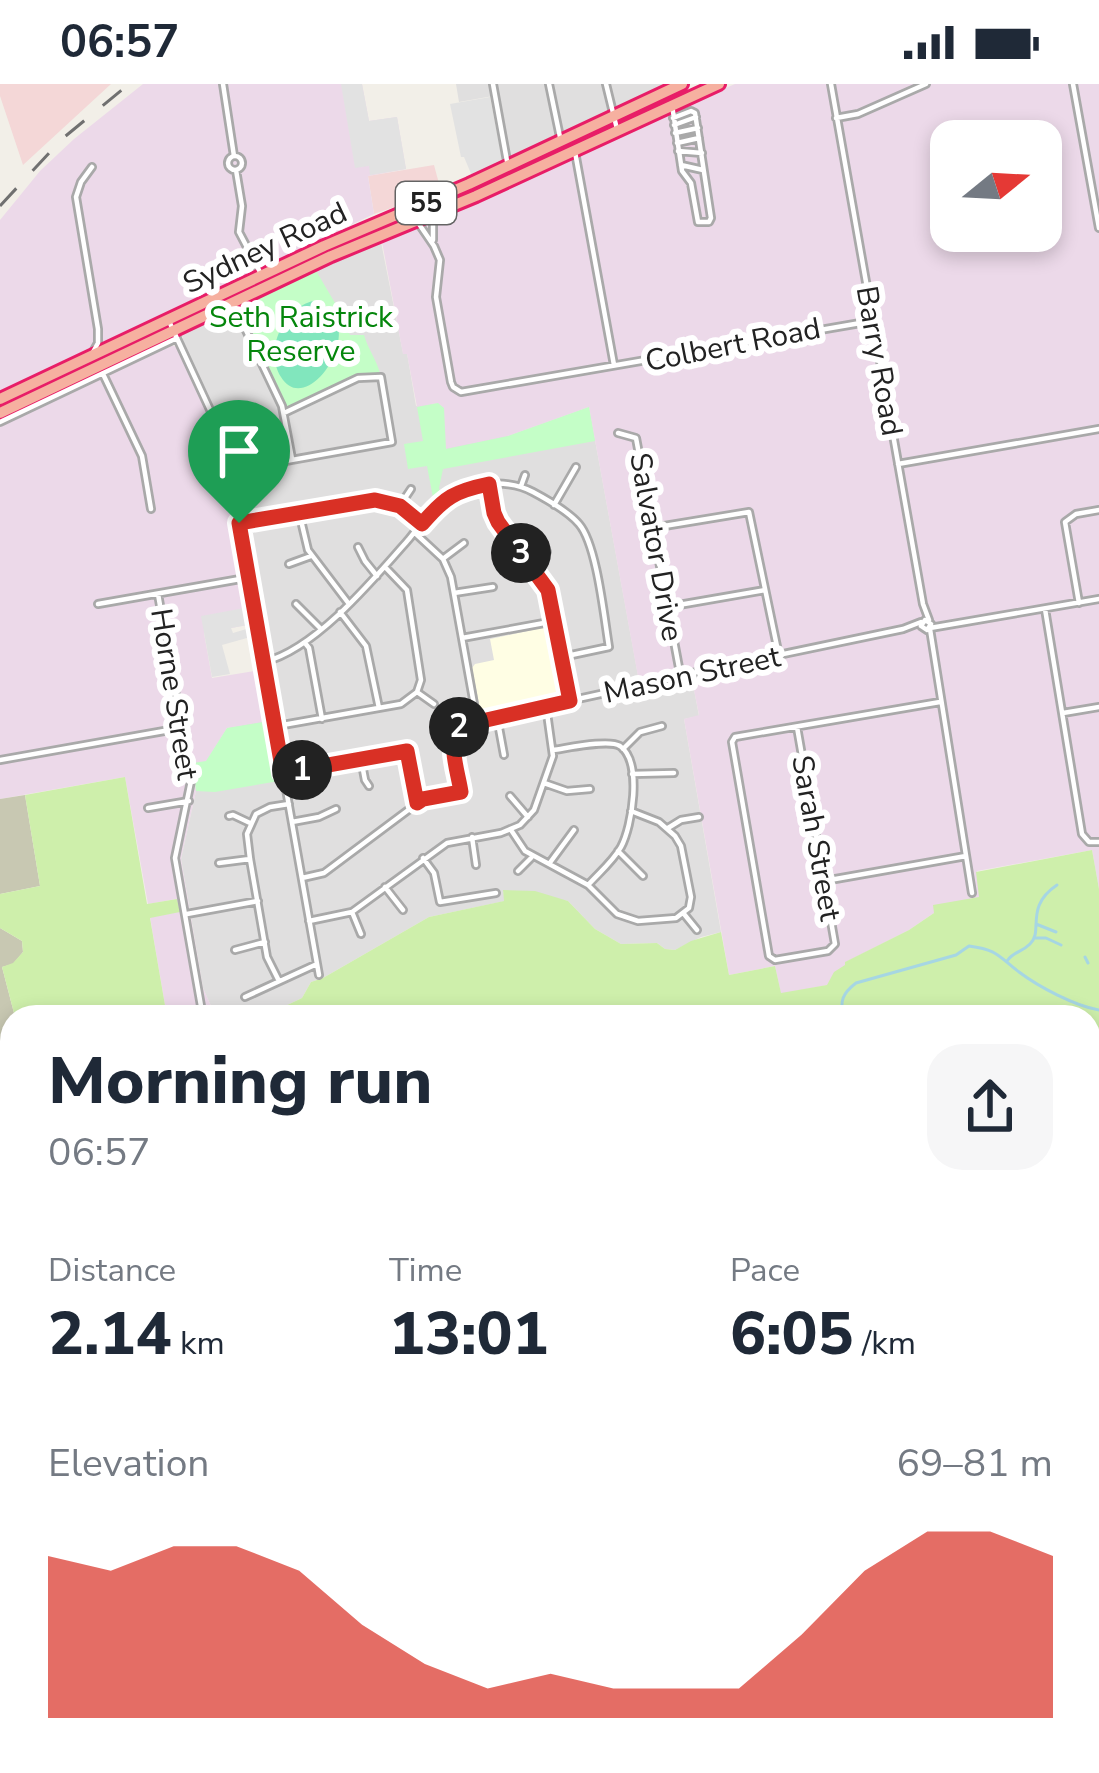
<!DOCTYPE html>
<html lang="en">
<head>
<meta charset="utf-8">
<style>
	:root { --surface:#fff; --page:#f6f6f7; --text:#1f2937; --muted:#747a83; --accent:#d93025 }
	body { margin:0; font-family:"Nunito Sans",sans-serif; background:var(--page); color:var(--text); height:100vh; display:flex; flex-direction:column; font-size:45px; white-space:nowrap }
	* { box-sizing:border-box; margin:0 }
	p { font-size:39px; color:var(--muted) }
	.icon { flex:none; width:66px; height:66px; fill:none; stroke:currentColor; stroke-width:2; stroke-linecap:round; stroke-linejoin:round }
	.map { position:relative; flex:1; overflow:hidden }
	.sheet { position:absolute; left:0px; top:921px; width:1101px; height:768px; display:flex; flex-direction:column; background:var(--surface); border-radius:36px 36px 0 0; box-shadow:0 6px 18px #0003 }
	.sheet>* { flex:none }
	.needle { width:78px; rotate:72deg }
	.tools { position:absolute; left:930px; top:36px; display:grid; gap:24px }
	.tools a { display:grid; place-items:center; width:132px; height:132px; border-radius:24px; background:var(--surface); box-shadow:0 6px 18px #0003; font-size:60px }
	.pin { position:absolute; display:grid; place-items:center; width:102px; height:102px; color:#fff; margin:-123px -51px; border-radius:50% 50% 50% 0; rotate:-45deg; box-shadow:0 0 12px #0007 }
	.pin .icon { rotate:45deg }
	.km { position:absolute; width:60px; height:60px; margin:-30px; border-radius:50%; background:#222; color:#fff; font-size:33px; line-height:60px; text-align:center }
	.round { display:grid; place-items:center; flex:none; width:126px; height:126px; border-radius:36px; background:var(--page) }
	.headline { display:flex; align-items:center; justify-content:space-between; height:204px; padding:0 48px }
	h1 { font-size:66px; font-weight:800; line-height:90px }
	.figures { display:grid; grid-template-columns:repeat(3,1fr); gap:18px; height:204px; padding:12px 48px }
	.figures div { display:grid; align-content:center }
	.figures b { font-size:60px; font-weight:800 }
	.figures small { font-size:33px; font-weight:400 }
	.figures p { font-size:33px }
	.chart { height:336px; padding:24px 48px }
	.chart p { display:flex; justify-content:space-between }
	.chart svg { width:100%; height:216px; margin-top:12px; fill:var(--accent); opacity:.7 }
	.status { display:flex; justify-content:space-between; align-items:center; height:84px; padding:0 60px; background:var(--surface); direction:ltr }
	.status svg { height:33px; fill:currentColor }
	.map>svg:first-child { display:block }
	.residential { fill:#e0dfdf }
	.commercial { fill:#f4d7d7 }
	.industrial { fill:#ecd9e9; fill-rule:evenodd }
	.education { fill:#fffee4 }
	.construction { fill:#c8c8b2 }
	.grass { fill:#ceefab }
	.park { fill:#c4fec7 }
	.pitch { fill:#81e6bd }
	.parking { fill:#e2e2e2 }
	.lines { fill:none; stroke-linecap:round; stroke-linejoin:round }
	.stream { stroke:#a6d6e3; stroke-width:3 }
	.minor-casing { stroke:#a9a9a9; stroke-width:10 }
	.trunk-casing { stroke:#e81d67; stroke-width:16 }
	.motorway-casing { stroke:#e81d67; stroke-width:18 }
	.minor { stroke:#fff; stroke-width:4.5 }
	.trunk { stroke:#f6b0a0; stroke-width:10 }
	.motorway { stroke:#ee8ba0; stroke-width:12 }
	.rail { stroke:#707070; stroke-width:3; stroke-dasharray:24 24; stroke-linecap:butt }
	.route-casing { stroke:#fff; stroke-width:24 }
	.route { stroke:#d93025; stroke-width:15 }
	.labels { text-anchor:middle; dominant-baseline:central; stroke-width:12; stroke-linejoin:round; paint-order:stroke }
	.shield { fill:#fff; stroke:#646464; stroke-width:3 }
	.shield-label { font-size:27px; font-weight:bold; fill:#222 }
	.street-label { font-size:30px; fill:#222; stroke:#fff }
	.park-label { font-size:30px; fill:#05860c; stroke:#fff }
</style>
</head>
<body>
<div class="status"><b>06:57</b><svg viewBox="0 0 49 12"><path d="M0 12V9h3v3zM5 12V6h3v6zM10 12V3h3v9zM15 12V0h3v12zM26 1h20v11H26zM47 4h2v5h-2z"/></svg></div>
<div class="map">
<svg width="1099" height="1689" viewBox="0 0 1099 1689">
	<rect width="100%" height="100%" fill="#f2efe8"/>
	<!-- residential -->
	<path class="residential" d="M456 0H668L511 75 499 11 459 18Z
		M381 158 403 269H407L416 322 438 319 508 352 589 323 639 597 667 592 692 595 699 632 684 635 721 848 701 853 675 866 665 865 657 859 621 860 595 845 568 817 503 807 505 817 429 833 323 894 311 898 302 914 262 933H205L211 922 203 904 181 775 196 707 193 680 207 678 227 644 268 636 220 353 177 263 184 259 181 249 342 172Z
		M1099 1422V1689H316L345 1677H1089V1424Z"/>
	<!-- commercial -->
	<path class="commercial" d="M0 0H111L23 81 0 12Z
		M434 81 441 107 374 130 368 92Z"/>
	<!-- industrial -->
	<path class="industrial" d="M143 0H362L369 37 397 33 406 85 368 92 374 130 0 307V136L40 87 74 55Z
		M735 0H1099V805L1092 766 977 787 980 813 934 829 909 846 846 878V881L828 901 781 910 775 882 729 891 684 635 699 631 692 596 668 600 666 592 639 598 589 323 508 352 445 365 437 319 417 323 407 270H403L382 158 475 120 602 57ZM951 57H1041V147H951Z
		M171 261 177 263 220 353 253 540 204 549 212 594 261 586 268 637 227 644 206 678 193 680 196 707 181 775 203 904 211 922 207 931 198 933H167L150 833 176 815 148 820 125 693 0 715V341Z"/>
	<!-- education -->
	<path class="education" d="M551 542 566 612 481 630 472 584 475 580 494 576 490 555Z"/>
	<!-- construction -->
	<path class="construction" d="M25 711 40 802 0 810V715Z
		M0 844 22 857 23 868 13 880 2 883 15 933H12V1026L6 1029 0 1017Z
		M12 1160V1573L0 1576V1163Z"/>
	<!-- grass -->
	<path class="grass" d="M125 693 147 820 177 815 180 828 150 834 167 933H15L2 883 13 879 23 868 22 857 0 844V810L40 802 25 711Z
		M1092 766 1099 805V1185L1089 1188V933H262L302 914 311 898 323 894 429 833 504 817 503 806 535 807 568 817 595 845 621 860 657 859 665 865 675 866 691 857 721 848 729 891 775 882 781 909 827 901 834 888 845 881V878L909 846 934 829 933 821 979 813 976 788Z"/>
	<!-- park -->
	<path class="park" d="M315 185 345 236 350 251H364C368 265 376 275 380 289L353 292 287 323 238 221Z
		M438 319 444 324 446 365 508 352 589 323 595 357 443 385 439 404 441 412 434 419 427 382 408 385 404 360 423 357 417 323Z
		M270 637 279 697 215 708 196 707 193 679 206 677 227 644Z"/>
	<!-- pitch -->
	<path class="pitch" d="M313 217C376 235 308 338 281 293 264 265 284 224 313 217Z"/>
	<!-- parking -->
	<path class="parking" d="M341 0H362L369 37 397 33 406 85 370 91 369 82 355 84Z
		M490 13 502 75 500 78 472 92 464 73H461L450 20Z
		M250 523 253 540 231 544 233 549 253 543 254 552 222 561 230 590 212 593 201 532Z"/>
	<g class="lines">
		<!-- stream -->
		<path class="stream" d="M1036 840 1056 848
			M1035 854H1046L1061 861
			M1085 873 1088 879
			M1007 877C1014 867 1021 869 1030 860 1044 847 1024 823 1057 801
			M844 933C839 917 843 909 856 899L956 871 969 862C998 866 997 871 1019 888 1039 903 1075 922 1099 926
			M0 1053 12 1049
			M0 1664 5 1651
			M590 1677 605 1689"/>
		<!-- minor casing -->
		<g class="minor-casing">
			<path id="minor" d="M223 0 234 72
				M493 0 507 77
				M549 0 560 53
				M606 0 617 45
				M831 0 923 520 929 536
				M1073 0 1099 144
				M672 21 682 87 691 99 698 138H709L711 134 695 29 691 27 673 34
				M836 34 858 30 926 0
				M674 41 696 33
				M675 49 698 44
				M677 59 699 54
				M678 67 702 69
				M575 68 614 281
				M228 79a7 7 0 1 1 14 0a7 7 0 1 1-14 0Z
				M681 81 703 86
				M92 83 81 98 76 113 98 245V259L93 268
				M236 86 242 122 239 148 260 188
				M419 140 434 162 440 176 436 213 451 298 453 303 461 308 872 237
				M433 156V132
				M233 219 282 322 292 375
				M168 235 224 356 319 891
				M103 290 142 372 151 425
				M0 338 177 254
				M618 349 636 354 680 589
				M898 380 1099 345
				M230 387 392 358 381 293 358 294 284 329
				M521 402 525 391
				M489 403 498 438 547 506 570 617
				M401 420 411 405
				M554 421 576 383
				M299 428 308 466 349 520
				M239 438 375 415 401 422 422 440
				M652 444 749 428 779 572
				M415 449 443 475 451 493 477 637
				M358 463 365 477 377 492
				M444 474 464 459
				M289 480 311 472
				M530 480 547 468
				M454 509 493 503
				M158 510 191 697 175 774 201 922
				M1079 519 1065 438 1076 430 1099 426
				M98 520 246 494
				M296 520 320 544
				M667 523 765 506
				M1045 525 1082 750 1089 758H1099
				M340 528 366 562 379 624
				M925 536 931 540 927 546 921 542Z
				M930 544 1099 515
				M930 545 972 809
				M462 554 555 537
				M305 559 309 564 322 635
				M264 578C316 565 374 495 409 455 420 441 432 425 446 414 469 397 509 395 533 408 548 416 568 427 579 440 597 461 604 533 609 563L562 573
				M417 608 434 620
				M1063 629 1099 623
				M497 633 504 671
				M277 642 401 620 417 608 421 596 407 506 385 483
				M797 643 835 860 828 867 775 876 769 872 732 658 735 653 940 618
				M623 665 640 648 662 642
				M553 666C568 664 609 655 620 662 643 678 632 743 621 763 613 777 600 788 589 800
				M361 675 365 696 369 702
				M0 676 181 644
				M283 689 407 667 417 719
				M632 690 674 689
				M544 699 567 707 590 705
				M510 712 528 733
				M148 724 189 717
				M229 732 233 731 250 739
				M292 738 319 733 336 725
				M668 744 681 736 699 733
				M511 746 525 767 588 801 617 830 638 837 676 834 689 824 691 813 681 762 675 752 659 738 631 727
				M472 753 476 781
				M618 767 643 792
				M423 774 434 789 440 818 496 809
				M219 779 250 775
				M549 780 574 746
				M518 787 531 774
				M302 794 324 789 423 715 462 708 453 652 460 642 468 639 669 595 680 589 683 591 903 545 921 538
				M824 797 966 772
				M385 803 403 826
				M352 828 361 850
				M187 830 258 817
				M684 830 697 846
				M309 837 352 828 447 759 501 749 520 741 534 726 553 672 546 622
				M235 866 265 858
				M279 897 267 873 250 775 247 750 256 730 270 723 289 720
				M245 913 317 880
				M0 1119 12 1117
				M1089 1455 1099 1454
				M1089 1521 1099 1576
				M435 1677 438 1689
				M506 1677 558 1689
				M693 1677 695 1689
				M823 1677 828 1689
				M871 1677 874 1689
				M759 1683 771 1689
				M400 1689 416 1677
				M755 1689 761 1677
				M909 1689V1677
				M955 1689 959 1677"/>
		</g>
		<!-- trunk casing -->
		<g class="trunk-casing">
			<path id="trunk" d="M0 315 324 162 469 100 682 0
				M0 329 331 172 476 112 719 0"/>
		</g>
		<!-- motorway casing -->
		<g class="motorway-casing">
			<path id="motorway" d="M1089 1202 1099 1199
				M1089 1215 1099 1211
				M0 1641 12 1647
				M48 1689 78 1677
				M228 1689 251 1677"/>
		</g>
		<!-- minor -->
		<use href="#minor" class="minor"/>
		<!-- trunk -->
		<use href="#trunk" class="trunk"/>
		<!-- motorway -->
		<use href="#motorway" class="motorway"/>
		<!-- rail -->
		<path class="rail" d="M0 122 62 55 129 0"/>
	</g>
	<g class="lines">
		<!-- route casing -->
		<g class="route-casing">
			<path id="route" d="M489 400 494 429 498 438 548 506 570 617 460 642C447 661 458 687 461 708L423 715 417 719 407 667 283 689 239 439 375 416 400 422 422 440C445 413 455 407 489 400Z"/>
		</g>
		<!-- route -->
		<use href="#route" class="route"/>
	</g>
	<g class="labels">
		<!-- shield labels -->
		<rect class="shield" x="396" y="98" width="60" height="42" rx="9"/>
		<g class="shield-label">
			<text x="426" y="119">55</text>
		</g>
		<!-- street labels -->
		<g class="street-label">
			<text transform="translate(265 164) rotate(-25)">Sydney Road</text>
			<text transform="translate(733 261) rotate(-11)">Colbert Road</text>
			<text transform="translate(879 277) rotate(80)">Barry Road</text>
			<text transform="translate(656 463) rotate(80)">Salvator Drive</text>
			<text transform="translate(692 591) rotate(-12)">Mason Street</text>
			<text transform="translate(174 610) rotate(81)">Horne Street</text>
			<text transform="translate(816 754) rotate(80)">Sarah Street</text>
		</g>
		<!-- park labels -->
		<g class="park-label">
			<text x="301" y="233">Seth Raistrick<tspan x="301" dy="34">Reserve</tspan></text>
		</g>
	</g>
</svg>
<div class="tools">
<a><svg class="needle" viewBox="-14 -14 28 28"><path d="M0-13l5 13h-10z" fill="#e53935"/><path d="M0 13l5-13h-10z" fill="#747a83"/></svg></a>
</div>
<div class="pin" style="left:239px;top:439px;background:#1e9e55"><svg class="icon" aria-label="arrive" viewBox="0 0 24 24"><path d="M6 21V4h12l-3 4 3 4H6"/></svg></div>
<b class="km" style="left:302px;top:686px">1</b>
<b class="km" style="left:459px;top:643px">2</b>
<b class="km" style="left:521px;top:469px">3</b>
<section class="sheet">
<div class="headline"><div><h1>Morning run</h1><p>06:57</p></div><a class="round"><svg class="icon" aria-label="share" viewBox="0 0 24 24"><path d="M12 15V3M7 8l5-5 5 5M5 13v7h14v-7"/></svg></a></div>
<div class="figures">
<div><p>Distance</p><b>2.14<small> km</small></b></div>
<div><p>Time</p><b>13:01</b></div>
<div><p>Pace</p><b>6:05<small> /km</small></b></div>
</div>
<div class="chart"><p><span>Elevation</span>69–81 m</p>
<svg viewBox="0 0 160 44" preserveAspectRatio="none"><path d="M0 44V11L10 14L20 9L30 9L40 14L50 25L60 33L70 38L80 35L90 38L100 38L110 38L120 27L130 14L140 6L150 6L160 11V44z"/></svg>
</div>
</section>
</div>
</body>
</html>
